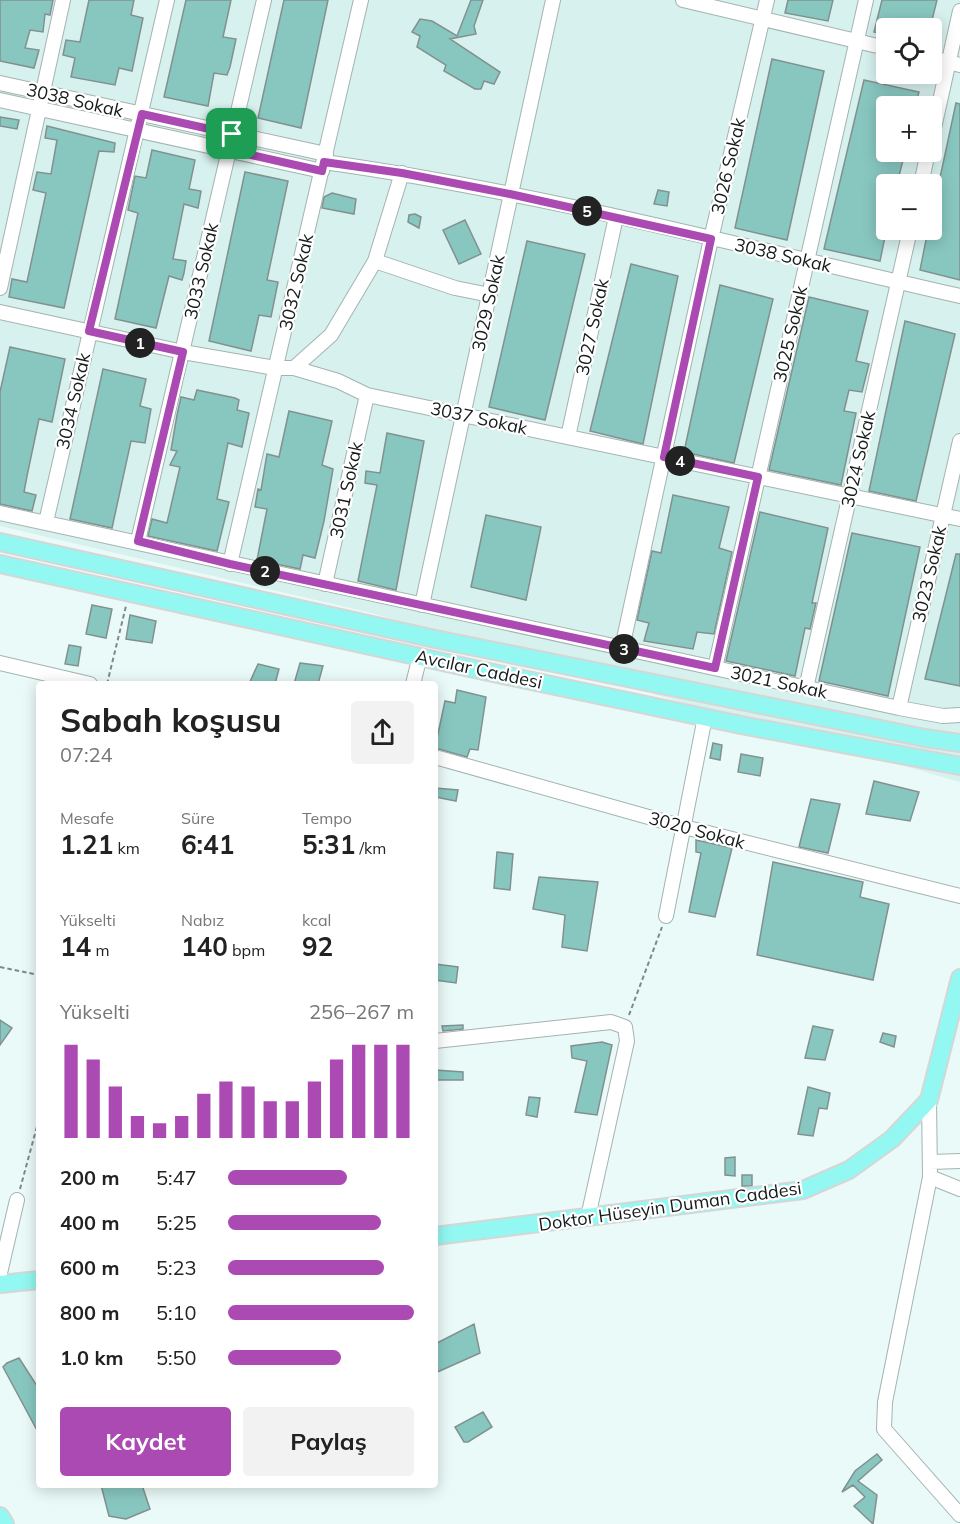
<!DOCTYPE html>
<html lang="tr">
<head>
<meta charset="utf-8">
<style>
	:root { --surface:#fff; --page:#f2f2f2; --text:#222; --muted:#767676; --accent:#ab4ab2 }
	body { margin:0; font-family:Mulish,sans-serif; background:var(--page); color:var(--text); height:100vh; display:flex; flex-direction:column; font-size:22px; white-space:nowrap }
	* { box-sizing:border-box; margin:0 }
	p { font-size:20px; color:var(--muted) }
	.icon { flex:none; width:33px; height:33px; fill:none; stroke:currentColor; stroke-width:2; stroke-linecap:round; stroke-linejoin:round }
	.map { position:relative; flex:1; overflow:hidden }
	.sheet { position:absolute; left:36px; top:681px; width:402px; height:807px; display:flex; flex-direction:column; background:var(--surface); border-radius:6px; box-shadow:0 3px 15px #0003 }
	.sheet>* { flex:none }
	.buttons { position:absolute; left:876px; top:18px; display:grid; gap:12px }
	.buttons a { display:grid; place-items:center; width:66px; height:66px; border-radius:6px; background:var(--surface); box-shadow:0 3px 15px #0003; font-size:30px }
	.pin { position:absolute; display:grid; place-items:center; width:51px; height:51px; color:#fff; margin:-26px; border-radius:12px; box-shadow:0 3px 9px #0006 }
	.km { position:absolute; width:30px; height:30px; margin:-15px; border-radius:50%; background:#222; color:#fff; font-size:16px; line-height:30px; text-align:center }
	.round { display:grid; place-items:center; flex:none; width:63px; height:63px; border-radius:6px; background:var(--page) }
	.headline { display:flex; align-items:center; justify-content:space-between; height:102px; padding:0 24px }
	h1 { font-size:33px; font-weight:700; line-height:45px }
	.figures { display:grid; grid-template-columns:repeat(3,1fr); gap:9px; height:102px; padding:6px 24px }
	.figures div { display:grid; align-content:center }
	.figures b { font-size:26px; font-weight:700 }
	.figures small { font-size:16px; font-weight:400 }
	.figures p { font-size:16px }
	.chart { height:168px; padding:12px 24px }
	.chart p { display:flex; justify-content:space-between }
	.chart svg { width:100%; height:108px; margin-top:6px; stroke:var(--accent); stroke-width:6 }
	.cta { display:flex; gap:12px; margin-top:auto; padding:12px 24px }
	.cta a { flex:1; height:69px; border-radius:6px; background:var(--accent); color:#fff; font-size:24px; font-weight:700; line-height:69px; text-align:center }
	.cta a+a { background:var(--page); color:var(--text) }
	ul { padding:0 24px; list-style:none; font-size:20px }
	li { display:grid; grid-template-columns:96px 72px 1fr; align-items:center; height:45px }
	li i { height:15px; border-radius:8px; background:var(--accent) }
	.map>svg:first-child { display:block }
	.built { fill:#d7f1ee; fill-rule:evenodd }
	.building { fill:#88c7c0; stroke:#82918f; stroke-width:1.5 }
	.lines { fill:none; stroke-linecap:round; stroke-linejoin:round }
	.minor-casing { stroke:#a4b3b1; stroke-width:16 }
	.major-casing { stroke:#d5d6d6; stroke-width:20 }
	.path { stroke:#7f8a88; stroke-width:2; stroke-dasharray:4.5 3; stroke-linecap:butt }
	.minor { stroke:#fff; stroke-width:14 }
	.major { stroke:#92f8f1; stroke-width:16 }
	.route-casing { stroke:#fff; stroke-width:12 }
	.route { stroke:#ab4ab2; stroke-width:8 }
	.labels { text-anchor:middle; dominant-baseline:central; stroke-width:4.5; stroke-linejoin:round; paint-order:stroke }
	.street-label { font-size:18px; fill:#151b1a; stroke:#fff }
</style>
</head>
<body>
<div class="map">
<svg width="960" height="1524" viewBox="0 0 960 1524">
	<rect width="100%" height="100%" fill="#eafaf8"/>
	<!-- built -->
	<path class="built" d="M0 0H960V782L371 613 0 526ZM886 28H932V74H886ZM886 106H932V152H886ZM886 184H932V230H886Z"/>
	<!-- building -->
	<path class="building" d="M0 0H53L50 15 45 14 43 32 30 30 25 48 39 50 34 68 0 61Z
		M89 0H134L131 15 143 18 132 71 119 68 115 85 71 77 75 58 63 55 66 40 80 42Z
		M186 0H231L223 37 236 39 230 67 227 75 214 73 208 106 164 97Z
		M284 0H328L301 128 258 118Z
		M471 0H483L474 26 476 34 450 39 500 72 494 84 484 81 481 89H475L444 71 446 65 417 47 420 36 412 32 420 19 432 21 457 36Z
		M788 0H833L828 21 785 13Z
		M882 0H937L930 28H886V35L874 32Z
		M772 59 824 71 787 240 735 228Z
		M864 80 919 92 915 106H886V152H905L897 184H886V232L880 261 824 249Z
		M956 103 960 104V280L920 270 928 230H932V215Z
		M0 117 19 120 17 129 0 126Z
		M47 126 115 143 114 152 99 151 64 308 9 297 12 279 27 282 46 193 33 190 37 172 51 174 57 140 45 138Z
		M152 150 195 160 189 189 201 191 198 208 184 204 173 259 186 261 184 273 182 280 169 276 156 328 115 319 138 213 128 210 135 176 146 178Z
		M245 172 288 181 267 280 278 282 271 317 259 315 251 351 209 341Z
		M658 190 669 192 667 206 654 204Z
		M332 193 356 199 354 214 322 208 324 197Z
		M415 214 421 217 419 228 408 222 409 215Z
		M465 220 481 254 459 264 443 230Z
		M527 241 585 254 545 420 489 407Z
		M631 264 678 276 643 444 590 431Z
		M720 285 773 299 734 463 684 452Z
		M809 297 868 311 856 361 869 364 862 392 849 390 844 411 856 413 841 485 769 470Z
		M905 321 955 334 916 501 869 491Z
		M10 347 65 359 52 422 39 419 27 476 24 492 36 495 32 511 0 504V392Z
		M103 369 146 379 140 406 151 409 145 443 131 441 112 528 70 519Z
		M197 390 235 398 239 400 237 410 249 413 242 447 228 443 217 499 229 502 217 551 148 536 152 519 167 523 180 467 170 465 177 451 171 450 177 415 181 397 194 400Z
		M289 411 332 421 322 465 333 469 324 521 315 558 303 555 300 569 257 560 267 509 255 507 258 489 261 490 267 454 279 457Z
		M387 433 424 441 396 590 358 581 377 485 365 483 366 471 380 473Z
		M673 495 729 507 719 548 732 552 714 634 697 632 693 649 644 641 649 623 637 620 652 551 661 553Z
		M760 512 828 528 812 603H816L810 629 805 628 795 676 726 661Z
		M486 515 541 527 526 600 471 587Z
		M852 533 920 547 888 696 819 681Z
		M956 554H960V686L925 679Z
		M92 605 112 609 106 638 86 634Z
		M130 615 156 621 152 643 126 639Z
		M69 645 81 647 78 666 65 664Z
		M300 663 323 666 318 684H294Z
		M258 664 279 669 275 684H249Z
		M457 690 486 697 478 750 470 749 467 757 435 748 445 701 455 703Z
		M713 743 722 745 720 760 710 758Z
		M741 754 763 758 760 776 738 772Z
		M874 781 919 792 910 821 866 814Z
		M435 788 458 790 456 801 435 797Z
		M811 799 840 804 828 853 799 847Z
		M696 840 732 848 715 917 689 912 701 853 696 852Z
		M497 852 513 854 510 890 494 888Z
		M773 862 863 882 860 897 889 904 873 980 757 955Z
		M539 877 598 882 587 951 562 947 565 915 533 909Z
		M435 964 458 967 456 983 435 980Z
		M0 1020 12 1028 0 1045Z
		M463 1025V1029L443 1031 442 1026Z
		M813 1026 833 1030 825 1060 805 1058Z
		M883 1033 896 1036 894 1047 880 1042Z
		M602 1042 612 1045 597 1115 575 1112 587 1061 572 1058 571 1046Z
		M435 1070 463 1072V1080H435Z
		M808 1087 830 1093 827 1109 819 1108 813 1136 798 1134Z
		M529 1097 540 1098 537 1117 526 1115Z
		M735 1157V1176L725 1175V1158Z
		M742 1175H752V1186H742Z
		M474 1324 480 1353 435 1373V1344Z
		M19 1358 39 1389V1434L3 1367 7 1363Z
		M483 1412 492 1427 468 1442H464L455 1427Z
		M877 1454 882 1460 858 1481 877 1495 873 1524 854 1506 865 1497 853 1485 842 1492 855 1471Z
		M101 1485H142L150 1509 126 1519 109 1516Z"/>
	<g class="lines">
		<!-- minor casing -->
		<g class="minor-casing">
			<path id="minor" d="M683 0 886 48
				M932 58 960 65
				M0 83 326 154
				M0 100 322 171
				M932 137 960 11
				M324 162C538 192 749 248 960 296
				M921 184 928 152
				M375 261 455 288 490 295
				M0 288 63 0
				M0 312 183 352 275 368H294L338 381 367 395 960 519
				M294 368 331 335 375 261 402 173
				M568 437 616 217
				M0 513 899 708 943 716 960 715
				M46 522 167 0
				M138 541 264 0
				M230 564 361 0
				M325 584 367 395
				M422 605 553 0
				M622 648 711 239 767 0
				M0 663 90 684
				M715 668 866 0
				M413 684 420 656
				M806 688 910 230
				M899 708 960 441
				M435 757 684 827 960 896
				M666 916 705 717
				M435 1041 611 1022 625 1027 627 1041 588 1217
				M929 1100 930 1177 885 1402 884 1429 960 1515
				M930 1162 960 1161
				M930 1177 960 1189
				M0 1273 17 1200"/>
		</g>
		<!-- major casing -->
		<g class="major-casing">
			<path id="major" d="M0 542 435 639 925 738 960 743
				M0 564 470 668 741 725 960 766
				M435 1236 803 1190 849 1170 892 1139 929 1100 960 978
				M0 1284 39 1280
				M0 1516 5 1524"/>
		</g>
		<!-- path -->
		<path class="path" d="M107 684 126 606
			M0 967 39 975
			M629 1015 662 927
			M20 1189 39 1119"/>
		<!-- minor -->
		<use href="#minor" class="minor"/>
		<!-- major -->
		<use href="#major" class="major"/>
	</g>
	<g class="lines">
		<!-- route casing -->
		<g class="route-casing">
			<path id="route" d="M142 114 232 134 229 150 322 171 324 162 402 173 510 194 711 239 664 457 758 477 715 668 230 564 138 541 183 352 89 331Z"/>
		</g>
		<!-- route -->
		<use href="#route" class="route"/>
	</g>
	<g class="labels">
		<!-- street labels -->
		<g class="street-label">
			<text transform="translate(75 100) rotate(13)">3038 Sokak</text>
			<text transform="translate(728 166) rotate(-77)">3026 Sokak</text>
			<text transform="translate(783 255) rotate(13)">3038 Sokak</text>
			<text transform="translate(201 271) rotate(-77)">3033 Sokak</text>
			<text transform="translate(296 282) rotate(-77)">3032 Sokak</text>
			<text transform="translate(488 303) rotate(-78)">3029 Sokak</text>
			<text transform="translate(592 327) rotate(-78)">3027 Sokak</text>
			<text transform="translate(790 334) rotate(-77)">3025 Sokak</text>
			<text transform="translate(73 401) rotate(-77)">3034 Sokak</text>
			<text transform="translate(479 418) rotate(12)">3037 Sokak</text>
			<text transform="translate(858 459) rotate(-77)">3024 Sokak</text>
			<text transform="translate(346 490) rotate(-78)">3031 Sokak</text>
			<text transform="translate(929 574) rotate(-77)">3023 Sokak</text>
			<text transform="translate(479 669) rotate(12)">Avcılar Caddesi</text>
			<text transform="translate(779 682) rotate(12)">3021 Sokak</text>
			<text transform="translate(697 830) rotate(15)">3020 Sokak</text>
			<text transform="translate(670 1206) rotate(-8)">Doktor Hüseyin Duman Caddesi</text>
		</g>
	</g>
</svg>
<div class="buttons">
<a><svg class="icon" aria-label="locate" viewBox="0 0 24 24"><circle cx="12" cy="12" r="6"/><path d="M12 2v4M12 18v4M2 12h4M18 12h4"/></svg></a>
<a>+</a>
<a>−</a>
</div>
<div class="pin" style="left:232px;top:134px;background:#1e9e55"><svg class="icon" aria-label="arrive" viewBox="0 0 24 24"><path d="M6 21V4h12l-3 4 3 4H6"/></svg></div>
<b class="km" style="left:140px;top:343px">1</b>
<b class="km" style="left:265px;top:571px">2</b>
<b class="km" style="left:624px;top:649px">3</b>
<b class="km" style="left:680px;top:461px">4</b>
<b class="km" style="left:587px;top:211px">5</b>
<section class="sheet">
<div class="headline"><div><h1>Sabah koşusu</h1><p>07:24</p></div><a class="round"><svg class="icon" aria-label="share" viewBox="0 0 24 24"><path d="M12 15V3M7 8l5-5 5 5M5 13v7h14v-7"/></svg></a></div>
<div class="figures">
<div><p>Mesafe</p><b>1.21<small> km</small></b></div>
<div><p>Süre</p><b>6:41</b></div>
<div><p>Tempo</p><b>5:31<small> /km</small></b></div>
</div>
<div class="figures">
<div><p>Yükselti</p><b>14<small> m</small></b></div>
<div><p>Nabız</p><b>140<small> bpm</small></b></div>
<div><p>kcal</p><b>92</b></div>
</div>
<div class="chart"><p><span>Yükselti</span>256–267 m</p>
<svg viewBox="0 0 160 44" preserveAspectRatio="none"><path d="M5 44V6M15 44V12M25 44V23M35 44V35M45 44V38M55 44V35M65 44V26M75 44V21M85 44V23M95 44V29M105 44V29M115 44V21M125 44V12M135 44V6M145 44V6M155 44V6"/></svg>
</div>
<ul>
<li><b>200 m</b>5:47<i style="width:64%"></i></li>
<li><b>400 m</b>5:25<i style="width:82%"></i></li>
<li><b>600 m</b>5:23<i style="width:84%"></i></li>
<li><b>800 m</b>5:10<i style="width:100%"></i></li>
<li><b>1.0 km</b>5:50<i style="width:61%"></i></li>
</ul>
<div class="cta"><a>Kaydet</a><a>Paylaş</a></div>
</section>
</div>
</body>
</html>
